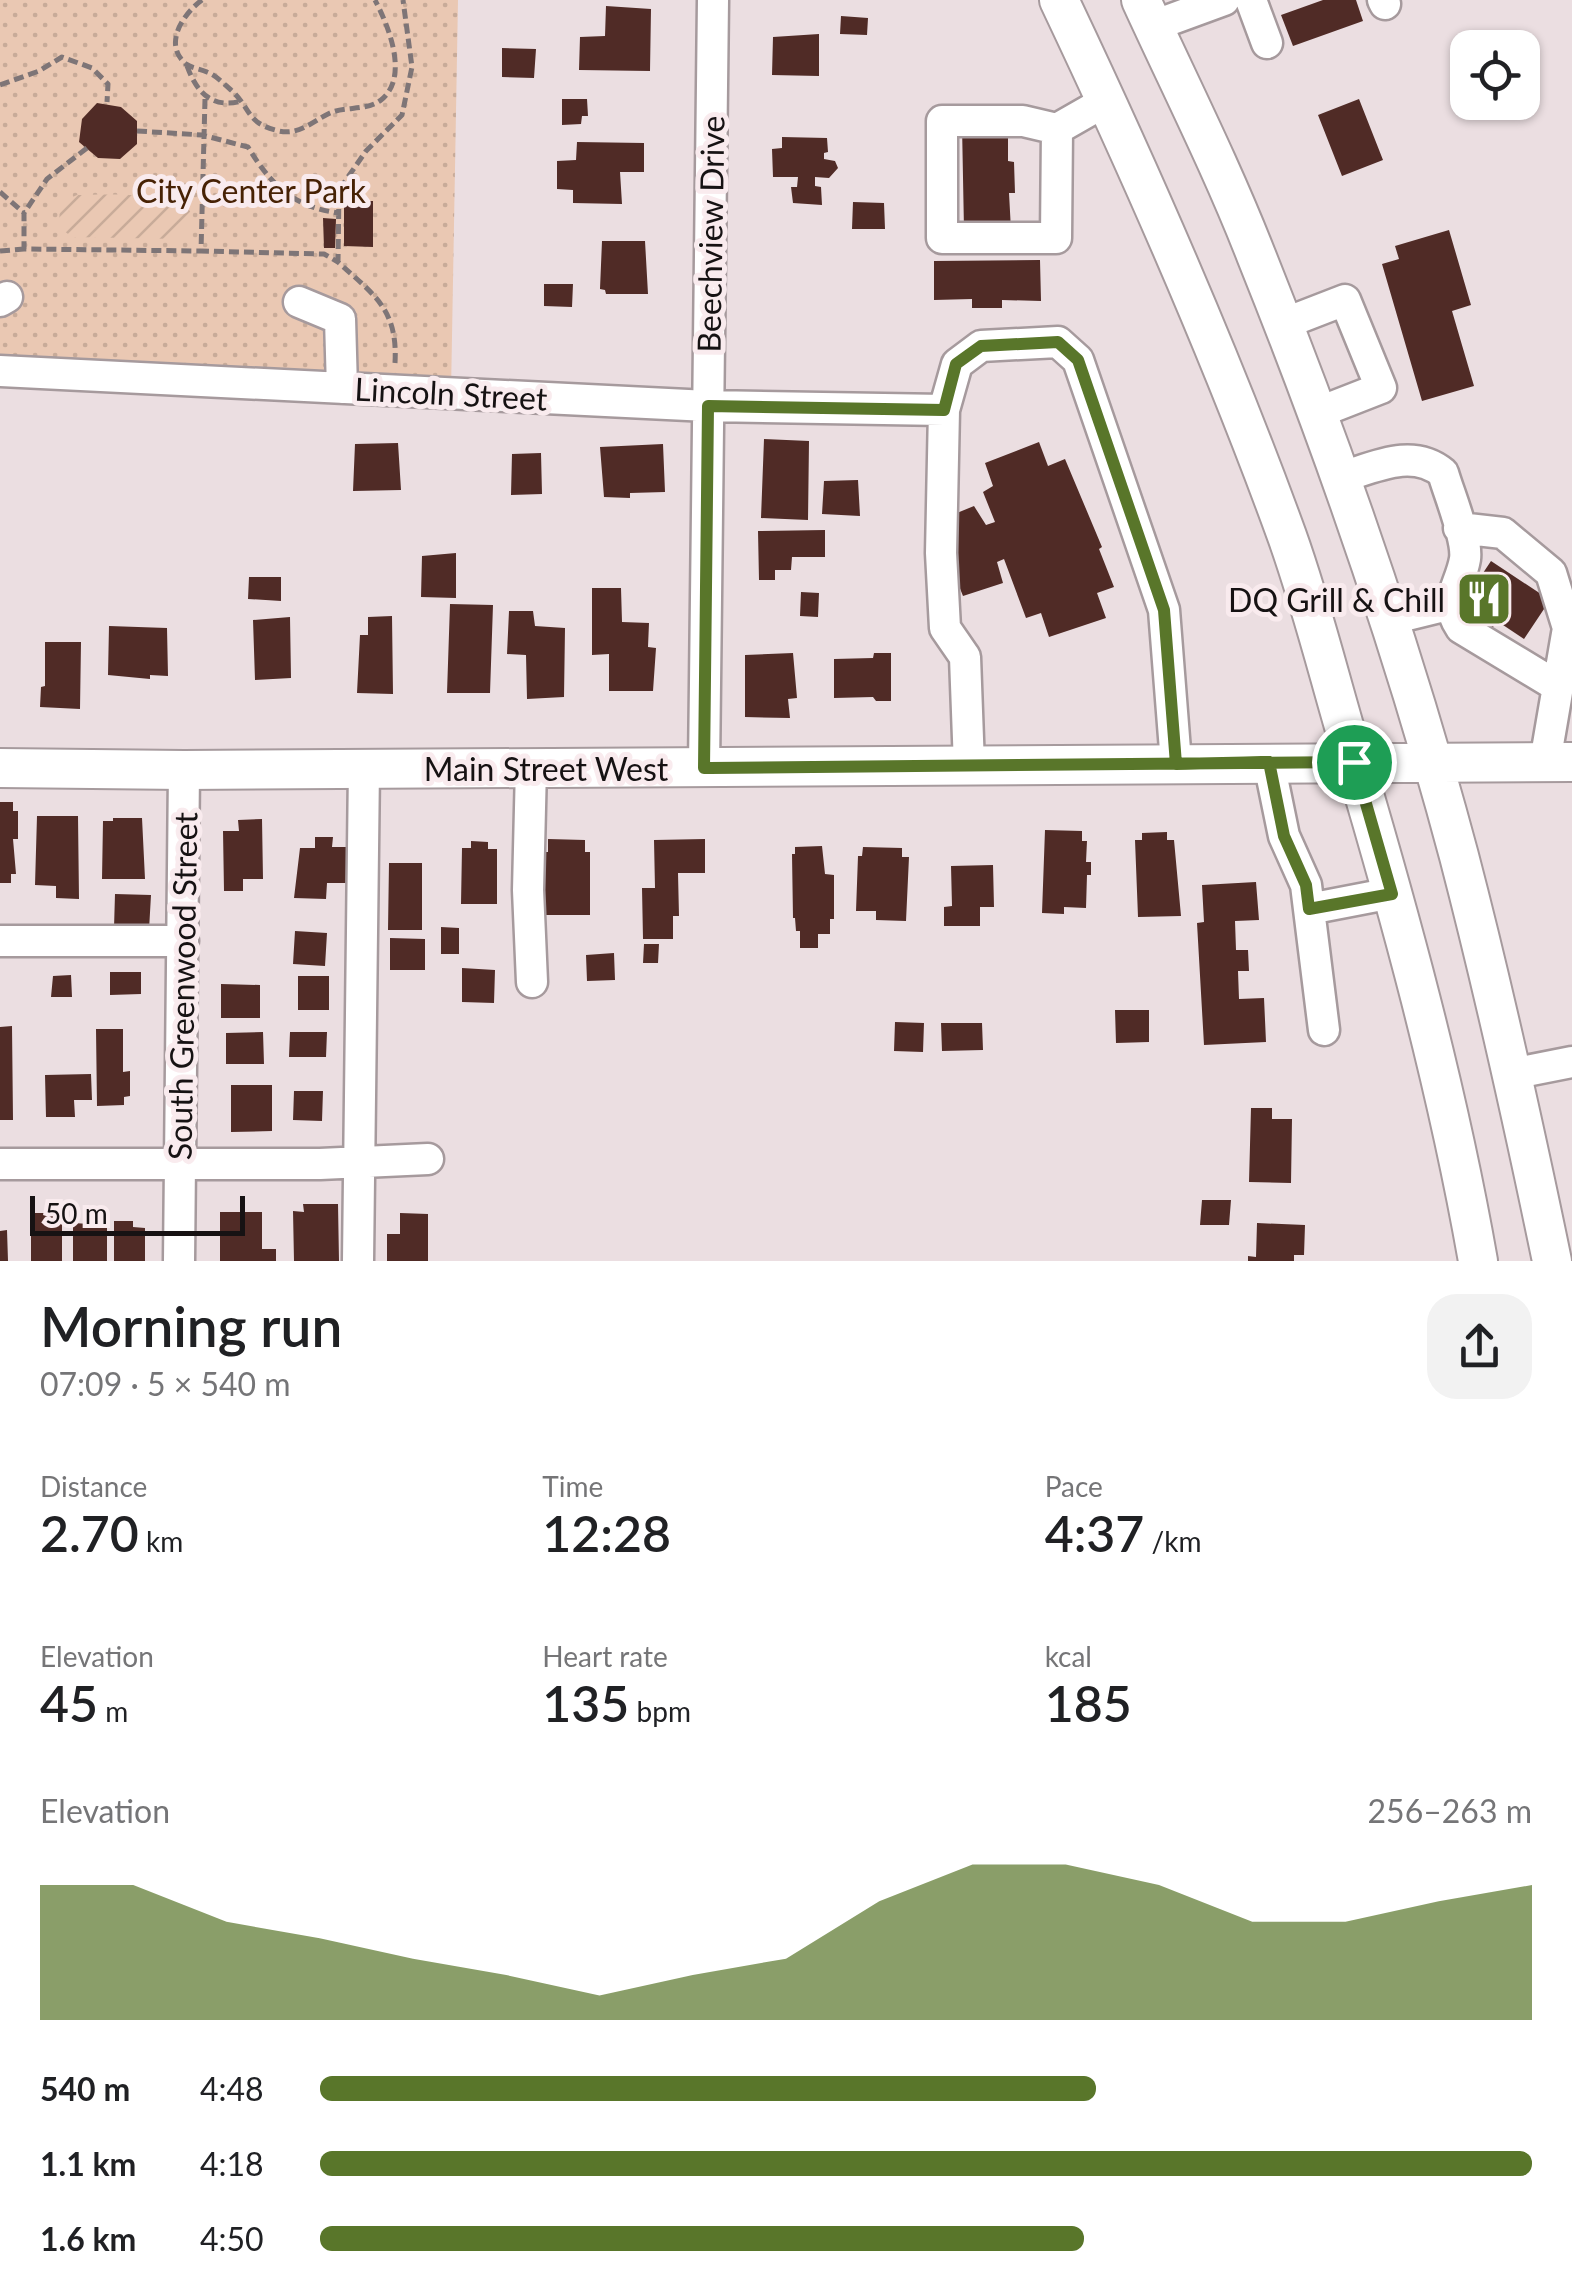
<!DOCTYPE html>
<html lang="en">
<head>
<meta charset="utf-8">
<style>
	:root { --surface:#fff; --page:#f2f2f2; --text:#202124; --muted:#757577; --accent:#59762a }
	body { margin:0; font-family:Lato,sans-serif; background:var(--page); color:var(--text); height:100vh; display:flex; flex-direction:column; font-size:38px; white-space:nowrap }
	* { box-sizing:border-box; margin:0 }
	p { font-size:32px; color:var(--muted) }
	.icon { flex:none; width:55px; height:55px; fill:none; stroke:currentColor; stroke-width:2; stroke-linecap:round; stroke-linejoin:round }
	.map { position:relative; height:1261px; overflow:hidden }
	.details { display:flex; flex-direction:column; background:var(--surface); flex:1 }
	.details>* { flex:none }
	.fabs { position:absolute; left:1450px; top:30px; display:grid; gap:20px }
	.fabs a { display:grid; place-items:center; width:90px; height:90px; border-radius:20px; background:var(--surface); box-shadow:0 2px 8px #0004; font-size:50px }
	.scale { position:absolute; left:30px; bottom:25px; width:215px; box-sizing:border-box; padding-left:10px; border:5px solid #161213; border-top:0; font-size:28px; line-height:35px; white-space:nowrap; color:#161213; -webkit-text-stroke:8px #f9ebee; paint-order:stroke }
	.pin { position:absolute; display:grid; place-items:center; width:85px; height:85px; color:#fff; margin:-42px; border:5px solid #fff; border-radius:50%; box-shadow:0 2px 10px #0007 }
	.round { display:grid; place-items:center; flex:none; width:105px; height:105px; border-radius:30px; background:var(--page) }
	.summary { display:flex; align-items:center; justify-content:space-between; height:170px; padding:0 40px }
	h1 { font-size:55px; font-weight:600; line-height:75px }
	.stats { display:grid; grid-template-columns:repeat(3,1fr); gap:15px; height:170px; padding:10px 40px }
	.stats div { display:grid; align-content:center }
	.stats b { font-size:50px; font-weight:600 }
	.stats small { font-size:28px; font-weight:400 }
	.stats p { font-size:28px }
	.chart { height:280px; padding:20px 40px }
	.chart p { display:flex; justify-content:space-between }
	.chart svg { width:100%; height:180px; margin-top:10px; fill:var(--accent); opacity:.7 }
	ul { padding:0 40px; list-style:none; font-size:32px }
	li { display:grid; grid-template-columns:160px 120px 1fr; align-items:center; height:75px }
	li i { height:25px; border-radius:12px; background:var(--accent) }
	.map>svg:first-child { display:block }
	.park { fill:url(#park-dots) }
	.garden { fill:url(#garden-furrows) }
	.building { fill:#502b26 }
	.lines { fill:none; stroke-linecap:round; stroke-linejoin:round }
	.minor-casing { stroke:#a69a9d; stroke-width:35 }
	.major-casing { stroke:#a69a9d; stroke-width:42 }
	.path { stroke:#7e7577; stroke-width:5; stroke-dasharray:10 5; stroke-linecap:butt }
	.minor { stroke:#fff; stroke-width:30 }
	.major { stroke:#fff; stroke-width:38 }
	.route-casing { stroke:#fff; stroke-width:20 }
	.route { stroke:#59762a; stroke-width:12 }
	.labels { text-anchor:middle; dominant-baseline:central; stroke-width:10; stroke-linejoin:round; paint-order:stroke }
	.park-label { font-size:32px; fill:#472205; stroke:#f9ebee }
	.street-label { font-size:32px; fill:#161213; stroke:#f9ebee }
	.poi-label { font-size:32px; fill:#161213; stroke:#f9ebee; text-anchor:end }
</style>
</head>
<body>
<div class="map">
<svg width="1572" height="1261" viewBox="0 0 1572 1261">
	<defs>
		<pattern id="park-dots" width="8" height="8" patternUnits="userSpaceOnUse" patternTransform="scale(2.5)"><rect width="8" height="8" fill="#eac8b3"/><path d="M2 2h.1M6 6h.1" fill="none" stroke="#c8ab99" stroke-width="1.8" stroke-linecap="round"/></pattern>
		<pattern id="garden-furrows" width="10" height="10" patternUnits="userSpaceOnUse" patternTransform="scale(2.5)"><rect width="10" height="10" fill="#eac8b3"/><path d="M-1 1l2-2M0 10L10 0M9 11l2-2" fill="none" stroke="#c8ab99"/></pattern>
	</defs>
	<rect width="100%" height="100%" fill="#ebdee1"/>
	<!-- park -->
	<path class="park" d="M0 0H458L451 393 0 361Z"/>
	<!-- garden -->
	<path class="garden" d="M77 195C99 195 235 187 178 239L72 237 59 227 60 203Z"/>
	<!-- building -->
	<path class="building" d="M1323 0H1356L1363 21 1293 46 1281 15Z
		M606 6 651 9 650 71 579 70 580 37 605 36Z
		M841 16 868 18 867 35 840 34Z
		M819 34V76L772 75 773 37Z
		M502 48 536 49 534 78 502 77Z
		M562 99H587L588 116H582L581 124 562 125Z
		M1359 99 1383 160 1342 176 1318 115Z
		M97 103 121 107 137 121V144L120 159 98 158 79 142 82 119Z
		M962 125 1008 126V161L1014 162 1015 193H1009L1011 230H964Z
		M782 137 827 138 828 152 824 153V159L835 161 838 168 829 178 815 177V186L821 187 822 205 793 203 791 187H797L798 177H773L772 149 782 148Z
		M577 142 644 143V172H620L622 204 573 203V190L557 189V161L576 160Z
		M344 201H373V247L344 246Z
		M853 202 884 203 885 229H852Z
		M323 218 336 219 335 248H324Z
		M1449 230 1471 305 1452 311 1474 386 1422 401 1382 264 1399 259 1395 246Z
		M602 241H645L648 294H606L605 290 600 289Z
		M1040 260 1041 301 1002 300V308H972V299L934 300V261Z
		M544 284H573L572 307 544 306Z
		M764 439 809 441 808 520 761 518Z
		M1039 442 1048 466 1065 459 1102 547 1099 549 1114 587 1097 593 1106 618 1049 637 1041 613 1026 618 1004 559 997 562 1003 583 963 596 949 561 952 515 974 506 986 525 995 522 983 492 993 486 985 463Z
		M398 443 401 490 353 491 355 444Z
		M663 444 665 492 630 493V498L604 497 600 447Z
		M541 453 542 494 511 495 512 454Z
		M858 480 860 516 822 514 824 481Z
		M825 530V557H792L791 570H775V580H759L758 531Z
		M456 553V598L421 597 422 556Z
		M1491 561 1550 600 1524 639 1497 621 1491 630 1459 609Z
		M249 577H281V601L248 599Z
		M592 588H621L622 622 649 623 648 647 656 648 653 691H609V654L592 655Z
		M801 592 819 593 818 617 800 616Z
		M450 604 493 605 490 693H447Z
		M509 611H533L535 626 565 628 564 697 527 699 526 655 507 654Z
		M392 616 393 694 357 693 360 635H368V617Z
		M290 617 291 678 255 680 253 620Z
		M109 626 167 628 168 676 150 675V679L108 675Z
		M45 642H81L80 709 40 707 41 687 45 686Z
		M793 653 797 698 788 699 790 718 745 717V655Z
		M874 653H891V701H876L873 697 834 698V659L873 658Z
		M0 802H13V811H18V839H13L16 874H11V883H0Z
		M37 816H78L79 899 56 898V886L35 885Z
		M113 818H142L145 879H102L103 821H113Z
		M262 819 263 879H243V891H224L223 831H239L238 820Z
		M1045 830 1082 831V841H1087L1086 862H1091V875H1087L1086 908 1064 907V914L1042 913Z
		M1167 832V840H1174L1181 916 1138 917 1135 840H1142V833Z
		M315 837H333L332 847H350V883H327L326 899 294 898 300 848H315Z
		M548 839 585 840V852H590V915H541V852H548Z
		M705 839V873H678L679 916H673V939H643L642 888H655L654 840Z
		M471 841 488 842V849H497V904H461L462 848H471Z
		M822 846 825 874 834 875V919H830V934H818V948H800V931H796L795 918H793L792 854H795V847Z
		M863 847 902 848V857H909L906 921 876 920V911H856L858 856H862Z
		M389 863H422V930H388Z
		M993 865 994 907H980V926H944V907L952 906 951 866Z
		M1256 882 1259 920 1235 921 1236 950H1248L1249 971H1238L1239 999 1264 998 1266 1042 1204 1045 1197 923 1204 922 1202 885Z
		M115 894 151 895 149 930 114 928Z
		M441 927 459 928V954H441Z
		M295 931 327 933 325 966 293 964Z
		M390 938 425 939V970H390Z
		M644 944H659L658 963H643Z
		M614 953 615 980 587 981 586 955Z
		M462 968 495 970 494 1003 462 1002Z
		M110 972H141V994L110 995Z
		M71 975 72 997H51L53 976Z
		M298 976H329V1010H298Z
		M221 984 260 985V1018H221Z
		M1115 1010H1149V1042L1116 1043Z
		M895 1022 924 1023 923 1052 894 1051Z
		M941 1023H982L983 1050 942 1051Z
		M12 1026 13 1120H0V1027Z
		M96 1029H123V1072L130 1071V1096L124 1097V1105L97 1106Z
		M263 1032 264 1064H226V1033Z
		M290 1032H327L326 1057H289Z
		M91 1074 92 1100H74L75 1117H46L45 1075Z
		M231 1085H272V1131L231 1132Z
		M294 1091H323L322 1121 293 1120Z
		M1251 1108H1272V1119H1292L1291 1183 1249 1182Z
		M1202 1200H1231L1229 1225H1200Z
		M303 1204H338L339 1261H294L293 1211 304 1212Z
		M220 1212H262V1249H276V1261H220Z
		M31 1213H62V1261H31Z
		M400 1213 428 1214V1261H387V1234H400Z
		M114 1221H133V1227L145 1228V1261H114Z
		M73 1223 107 1225V1261H73Z
		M1257 1223 1305 1225 1304 1255H1294V1261H1248V1256L1256 1257Z
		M7 1230 8 1261H0V1231Z"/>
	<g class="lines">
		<!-- minor casing -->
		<g class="minor-casing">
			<path id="minor" d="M1251 0 1267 43
				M1383 0 1385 4
				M1153 26 1224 0
				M1057 129 1023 121H942V238H1056L1057 129 1106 101
				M0 301 7 297
				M299 302 340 319 342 388
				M1283 324 1345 300 1381 388 1317 413
				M0 371 708 406 944 410
				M1339 478C1373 468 1412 447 1443 473 1449 494 1468 539 1465 559 1460 588 1442 600 1461 628L1557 686
				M1459 528 1503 533 1551 573 1568 628 1545 762
				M1387 620 1452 604
				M1269 763 1284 836 1306 885 1324 1030
				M969 766 965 657 945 628 941 553 944 410 957 364 981 346 1058 342 1078 360 1164 610 1176 763
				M531 767 528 890 532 982
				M704 768 713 0
				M1309 909 1392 893
				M0 941H183
				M1511 1074 1572 1062
				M0 1164H320L428 1159
				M179 1261 184 770
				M358 1261 364 767"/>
		</g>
		<!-- major casing -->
		<g class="major-casing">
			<path id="major" d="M1059 0C1142 175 1221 354 1287 536 1311 603 1328 672 1348 740 1399 911 1447 1085 1478 1261
				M1141 0C1180 85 1222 168 1256 255 1334 449 1405 654 1459 856 1494 990 1524 1126 1552 1261
				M0 768 184 770 1572 762"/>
		</g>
		<!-- path -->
		<path class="path" d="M202 0C184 13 162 44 186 64 191 68 201 69 207 72 217 76 224 84 231 90 251 108 246 122 275 130 298 137 311 122 330 113 346 106 367 111 381 100 410 77 388 25 375 0
			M187 66C197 93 212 109 242 101
			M0 85 39 71 62 57 92 68 108 84 107 102
			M205 99 201 251 324 254 338 262
			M137 131 202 135 248 147C271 185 293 207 339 213
			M87 148 47 179 24 213V249L201 251
			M0 192 24 213
			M0 251 24 249
			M395 363C398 309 374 295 338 262L339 190 366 151 402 115 412 67 403 0"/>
		<!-- minor -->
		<use href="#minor" class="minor"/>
		<!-- major -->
		<use href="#major" class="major"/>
	</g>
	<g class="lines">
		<!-- route casing -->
		<g class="route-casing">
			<path id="route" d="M1354 762C1138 763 921 766 704 768L708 406 944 410 956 364 981 346 1058 342 1078 360 1164 610 1176 764 1269 762 1284 836 1306 885 1309 909 1392 894 1354 762"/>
		</g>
		<!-- route -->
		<use href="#route" class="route"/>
	</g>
	<!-- icons -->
	<defs>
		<g id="restaurant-square" transform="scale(2.875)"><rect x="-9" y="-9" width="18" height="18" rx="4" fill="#59762a" stroke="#f9ebee"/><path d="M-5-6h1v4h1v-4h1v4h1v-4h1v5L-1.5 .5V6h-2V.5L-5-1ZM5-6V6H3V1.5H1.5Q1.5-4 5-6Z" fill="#fff"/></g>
	</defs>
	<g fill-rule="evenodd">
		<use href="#restaurant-square" x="1484" y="599"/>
	</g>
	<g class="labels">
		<!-- park labels -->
		<g class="park-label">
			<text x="251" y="190">City Center Park</text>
		</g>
		<!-- street labels -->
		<g class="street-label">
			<text transform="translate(710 234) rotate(-89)">Beechview Drive</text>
			<text transform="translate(451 393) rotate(3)">Lincoln Street</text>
			<text x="546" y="768">Main Street West</text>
			<text transform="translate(182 986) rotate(-89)">South Greenwood Street</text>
		</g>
		<!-- poi labels -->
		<g class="poi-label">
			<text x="1445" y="599">DQ Grill &amp; Chill</text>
		</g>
	</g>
</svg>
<div class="fabs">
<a><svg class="icon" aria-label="locate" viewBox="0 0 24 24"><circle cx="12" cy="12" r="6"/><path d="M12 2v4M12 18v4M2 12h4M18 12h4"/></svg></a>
</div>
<div class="scale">50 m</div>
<div class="pin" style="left:1354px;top:762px;background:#1e9e55"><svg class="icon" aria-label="arrive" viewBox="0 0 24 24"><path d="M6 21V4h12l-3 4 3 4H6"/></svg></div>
</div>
<section class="details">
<div class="summary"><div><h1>Morning run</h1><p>07:09 · 5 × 540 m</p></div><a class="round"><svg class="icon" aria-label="share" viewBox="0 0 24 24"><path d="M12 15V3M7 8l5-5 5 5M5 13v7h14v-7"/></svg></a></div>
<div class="stats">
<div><p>Distance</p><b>2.70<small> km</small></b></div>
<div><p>Time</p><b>12:28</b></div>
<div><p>Pace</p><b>4:37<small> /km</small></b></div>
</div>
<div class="stats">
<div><p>Elevation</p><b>45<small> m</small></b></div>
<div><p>Heart rate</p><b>135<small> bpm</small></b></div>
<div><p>kcal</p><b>185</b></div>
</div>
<div class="chart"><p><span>Elevation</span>256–263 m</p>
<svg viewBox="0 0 160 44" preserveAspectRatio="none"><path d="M0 44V11L10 11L20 20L30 24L40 29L50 33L60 38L70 33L80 29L90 15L100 6L110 6L120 11L130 20L140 20L150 15L160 11V44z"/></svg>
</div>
<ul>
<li><b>540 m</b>4:48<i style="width:64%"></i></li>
<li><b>1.1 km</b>4:18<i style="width:100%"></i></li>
<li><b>1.6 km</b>4:50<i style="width:63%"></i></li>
</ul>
</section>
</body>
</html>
